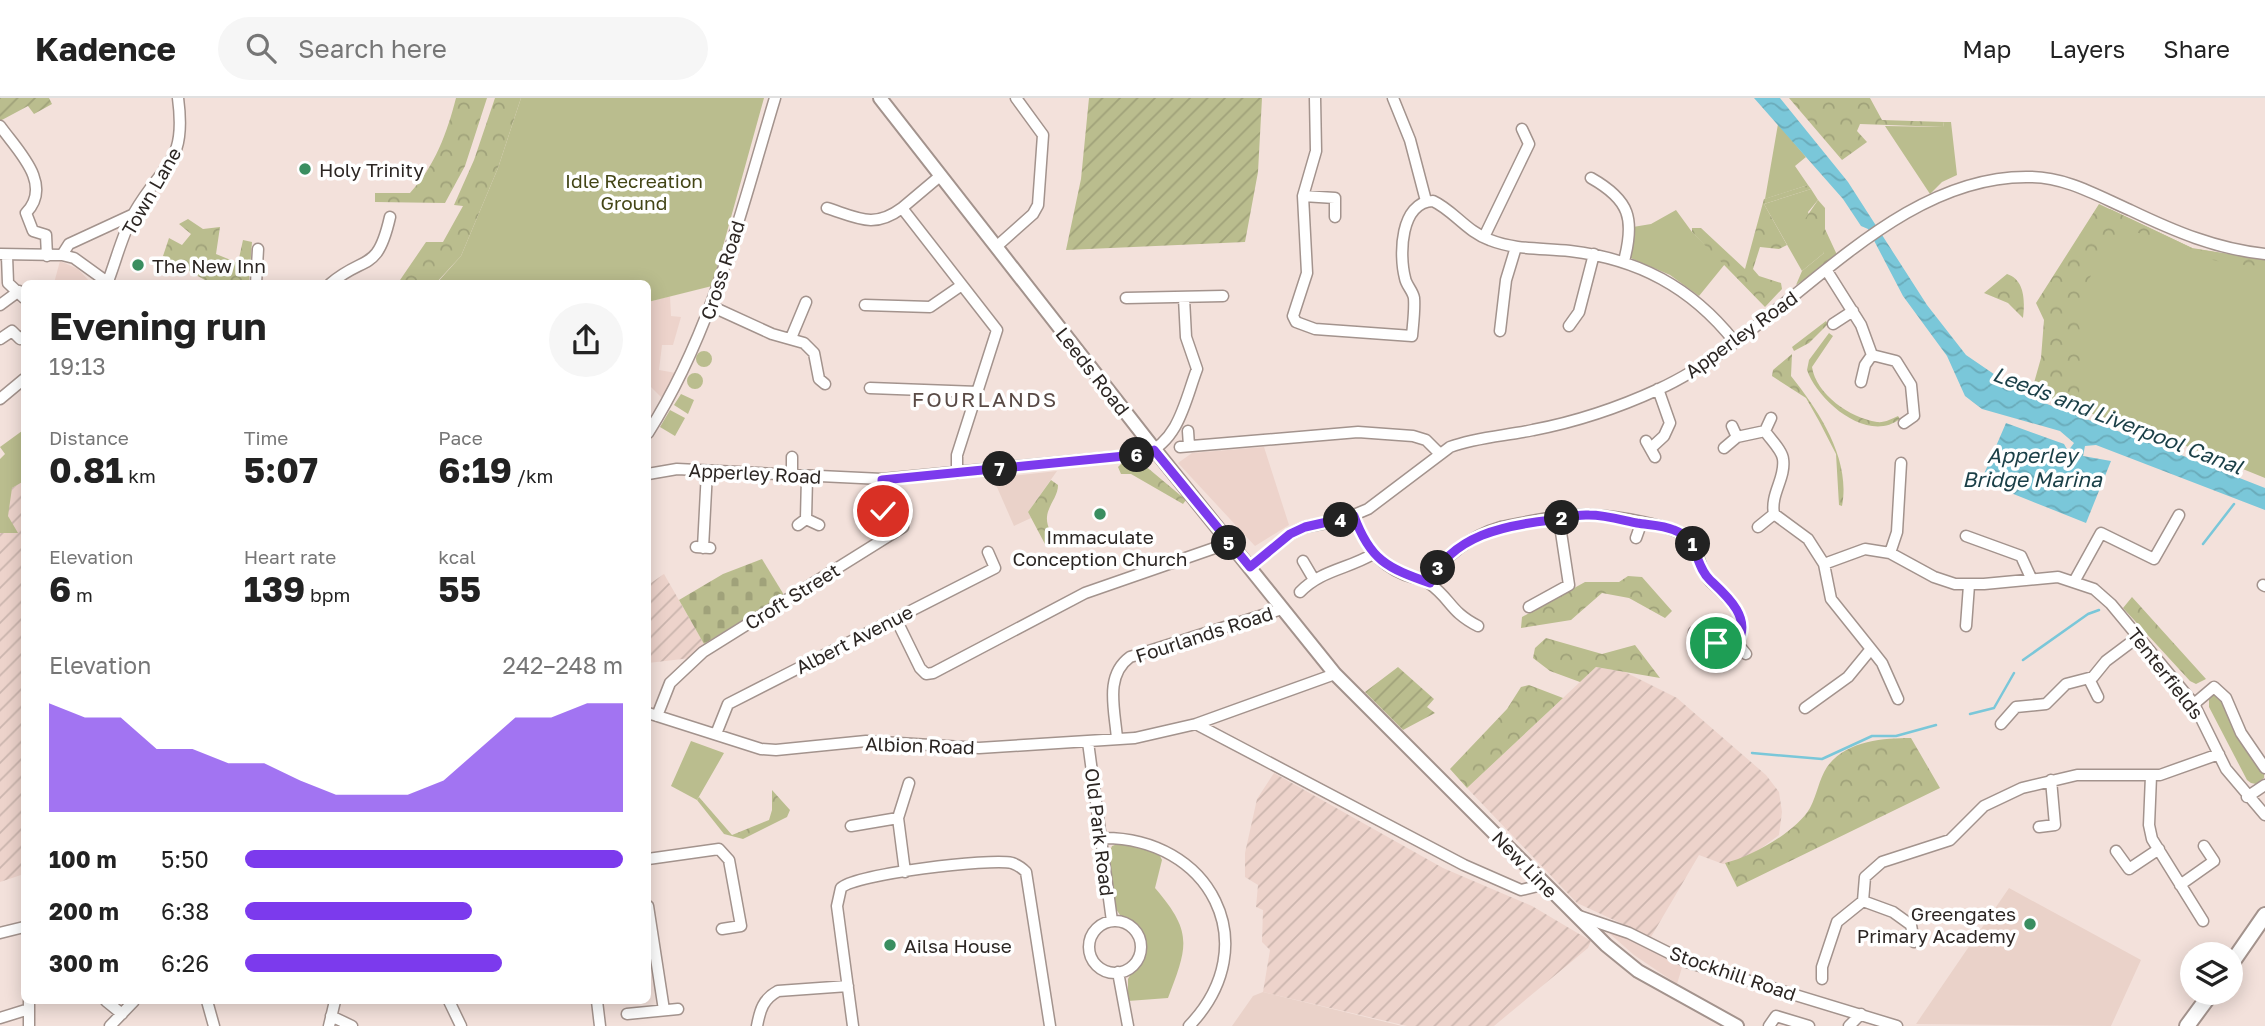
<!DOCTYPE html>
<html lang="en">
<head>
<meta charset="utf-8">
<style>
	:root { --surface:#fff; --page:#f6f6f6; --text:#222; --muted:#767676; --line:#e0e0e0; --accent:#7c3aed }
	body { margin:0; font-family:"Golos Text",sans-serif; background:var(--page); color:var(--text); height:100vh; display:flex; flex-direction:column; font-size:26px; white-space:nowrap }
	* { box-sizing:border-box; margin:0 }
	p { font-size:23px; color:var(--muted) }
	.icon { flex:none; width:38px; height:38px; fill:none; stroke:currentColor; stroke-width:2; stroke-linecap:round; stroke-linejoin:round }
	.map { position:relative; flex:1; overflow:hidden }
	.side { position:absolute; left:21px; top:182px; width:630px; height:724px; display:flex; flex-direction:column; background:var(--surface); border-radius:10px; box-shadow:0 4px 18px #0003 }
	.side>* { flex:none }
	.fabs { position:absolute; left:2180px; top:844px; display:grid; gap:14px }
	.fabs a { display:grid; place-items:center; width:63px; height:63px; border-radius:50%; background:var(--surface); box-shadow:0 4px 18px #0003; font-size:35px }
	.pin { position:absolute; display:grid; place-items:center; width:60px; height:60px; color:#fff; margin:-30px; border:4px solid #fff; border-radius:50%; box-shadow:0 2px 7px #0007 }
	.km { position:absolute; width:35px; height:35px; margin:-18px; border-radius:50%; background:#222; color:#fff; font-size:19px; line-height:35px; text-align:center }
	.round { display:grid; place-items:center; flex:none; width:74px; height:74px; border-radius:37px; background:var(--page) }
	.head { display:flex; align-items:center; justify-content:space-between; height:119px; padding:0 28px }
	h1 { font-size:38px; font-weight:700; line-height:52px }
	.stats { display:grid; grid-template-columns:repeat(3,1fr); gap:10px; height:119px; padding:7px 28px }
	.stats div { display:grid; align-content:center }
	.stats b { font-size:35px; font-weight:700 }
	.stats small { font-size:19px; font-weight:400 }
	.stats p { font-size:19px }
	.chart { height:196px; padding:14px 28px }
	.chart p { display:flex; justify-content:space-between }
	.chart svg { width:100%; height:126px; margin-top:7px; fill:var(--accent); opacity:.7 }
	ul { padding:0 28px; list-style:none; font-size:23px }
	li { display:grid; grid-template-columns:112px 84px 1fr; align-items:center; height:52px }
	li i { height:18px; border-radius:9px; background:var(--accent) }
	header { display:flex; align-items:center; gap:42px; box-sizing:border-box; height:98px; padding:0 35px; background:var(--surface); border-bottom:2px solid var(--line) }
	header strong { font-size:33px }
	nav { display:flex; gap:38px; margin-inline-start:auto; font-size:24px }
	.search { width:490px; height:63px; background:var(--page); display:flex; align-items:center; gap:18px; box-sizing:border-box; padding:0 24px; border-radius:38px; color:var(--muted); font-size:26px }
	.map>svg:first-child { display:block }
	.built { fill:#edd3cb }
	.industrial { fill:url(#industrial-furrows) }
	.education { fill:#ead2c9 }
	.green { fill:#babd8e }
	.forest { fill:url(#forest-crowns) }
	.cemetery { fill:url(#cemetery-stones) }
	.garden { fill:url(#garden-furrows) }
	.water { fill:url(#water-waves) }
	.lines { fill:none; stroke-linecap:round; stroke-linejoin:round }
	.stream { stroke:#7ac7d9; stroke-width:2.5 }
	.minor-casing { stroke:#a3938d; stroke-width:13 }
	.major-casing { stroke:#a3938d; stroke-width:16 }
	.highway-casing { stroke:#a3938d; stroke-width:18 }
	.minor { stroke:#fff; stroke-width:10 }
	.major { stroke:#fff; stroke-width:12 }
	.highway { stroke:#fff; stroke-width:14 }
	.route-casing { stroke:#fff; stroke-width:14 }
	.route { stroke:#7c3aed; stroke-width:9 }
	.poi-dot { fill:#3a8e60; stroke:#fff; stroke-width:2.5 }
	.labels { text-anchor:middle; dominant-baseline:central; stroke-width:7; stroke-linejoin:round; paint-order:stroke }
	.poi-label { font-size:19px; fill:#2c2623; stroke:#fff; text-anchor:start }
	.park-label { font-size:19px; fill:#434516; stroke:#fff }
	.street-label { font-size:19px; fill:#2c2623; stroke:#fff }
	.neighbourhood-label { font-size:21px; letter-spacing:2px; fill:#5a4b46; stroke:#fff }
	.water-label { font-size:21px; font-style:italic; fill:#1a3f47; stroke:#fff }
</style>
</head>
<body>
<header>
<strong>Kadence</strong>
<div class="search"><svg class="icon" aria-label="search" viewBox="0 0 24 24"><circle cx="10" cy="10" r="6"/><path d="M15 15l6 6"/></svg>Search here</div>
<nav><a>Map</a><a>Layers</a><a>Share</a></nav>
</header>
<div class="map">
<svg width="2265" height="928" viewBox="0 0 2265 928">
	<defs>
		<pattern id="industrial-furrows" width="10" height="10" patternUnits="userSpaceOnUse" patternTransform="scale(1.75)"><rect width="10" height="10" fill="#edd3cb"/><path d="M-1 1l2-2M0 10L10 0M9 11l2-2" fill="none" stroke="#cbb5ae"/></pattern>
		<pattern id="forest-crowns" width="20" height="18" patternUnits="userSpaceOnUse" patternTransform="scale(1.75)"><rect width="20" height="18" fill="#babd8e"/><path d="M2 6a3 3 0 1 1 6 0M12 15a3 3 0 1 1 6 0" fill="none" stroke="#a0a27a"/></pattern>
		<pattern id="cemetery-stones" width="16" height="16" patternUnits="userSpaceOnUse" patternTransform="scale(1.75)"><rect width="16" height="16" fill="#babd8e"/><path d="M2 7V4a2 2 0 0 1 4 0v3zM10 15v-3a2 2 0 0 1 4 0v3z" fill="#a0a27a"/></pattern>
		<pattern id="garden-furrows" width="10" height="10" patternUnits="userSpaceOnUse" patternTransform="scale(1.75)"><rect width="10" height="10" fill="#babd8e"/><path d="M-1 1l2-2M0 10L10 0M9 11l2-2" fill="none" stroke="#a0a27a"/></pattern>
		<pattern id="water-waves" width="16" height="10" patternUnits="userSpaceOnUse" patternTransform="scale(1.75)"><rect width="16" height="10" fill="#7ac7d9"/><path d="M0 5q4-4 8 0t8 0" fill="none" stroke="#6aabba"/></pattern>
	</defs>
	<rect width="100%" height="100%" fill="#f3e1db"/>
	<!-- built -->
	<path class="built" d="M60 163 78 171 91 185H54Z
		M670 198 671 218 681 219 673 247H662L659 272 676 275 662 300 648 286V204Z
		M1264 349 1289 427 1255 448 1178 365 1192 355Z
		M1609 835 1621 837 1683 866 1677 886 1634 857Z"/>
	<!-- industrial -->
	<path class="industrial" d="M24 383V776L0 784V435H16L8 418V404L12 390Z
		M664 476 704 546 691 560 648 565V487Z
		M1596 569 1625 574 1677 600 1766 677 1779 694 1782 714 1779 737 1748 760 1723 766 1699 757 1651 839 1577 805 1467 690Z
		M1274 675 1443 770 1532 808 1591 843 1588 850 1494 928H1407L1263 894 1270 852 1262 844 1263 812 1256 809 1258 787 1245 779V755L1257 701Z"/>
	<!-- education -->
	<path class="education" d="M1057 373 1028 414 1031 420 1014 428 993 380Z
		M2009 790 2141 862 2111 928 1916 926Z
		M1263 894 1402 928H1232L1253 898Z"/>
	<!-- green -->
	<path class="green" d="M521 0H764L712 188 648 204V186H436L461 158 498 70Z
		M1944 24H1951L1957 77 1942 84 1930 96 1885 28 1943 29Z
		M1778 26 1806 59 1795 68 1808 87 1765 101Z
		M1811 91 1818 102 1808 114 1824 155 1802 173 1764 106Z
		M2110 111 2192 150 2265 162V380L2154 335 2076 311 2032 292Z
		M1676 112 1692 134 1725 166 1699 198 1670 177 1628 159 1633 129 1651 126Z
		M696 261a8 8 0 1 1 16 0a8 8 0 1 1-16 0Z
		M687 283a8 8 0 1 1 16 0a8 8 0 1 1-16 0Z
		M681 296 694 302 688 316 674 307Z
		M670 312 685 320 675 338 660 329Z
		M22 333 24 338V383L12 390 8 418 18 435H0V361L5 356 0 349Z
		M2215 596 2221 600 2264 673V680L2256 686 2251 685 2247 682 2209 609V600Z
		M691 643 724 655 697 702 671 688Z
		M1120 745 1157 752 1162 762 1155 790C1193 834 1188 848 1168 900L1128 903V881L1146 849 1138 827 1120 817 1116 811 1109 755 1112 748Z"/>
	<!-- forest -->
	<path class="forest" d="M456 0H487L465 68 445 105 375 104V95H410C435 68 447 35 456 0Z
		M495 0H521L498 70 461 158 436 185H398L426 144H443L463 108 454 107 474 62Z
		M1789 0H1870L1882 22 1944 24 1943 29 1860 26 1857 33 1867 44 1842 62Z
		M1808 87 1811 91 1764 106 1787 147 1779 151 1760 149 1753 171 1759 178 1781 185 1782 191 1765 209 1692 134V130H1701L1745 171 1764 101Z
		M1818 102 1825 110V131L1838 159 1796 187 1802 173 1824 155 1803 124Z
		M2099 106 2192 150C2173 158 2152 134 2131 134 2124 134 2116 139 2109 142L2077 205 2075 220C2092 250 2081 279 2076 311L2032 292 2041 260 2044 222 2036 205Z
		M188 121 203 131 220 129 216 156 238 165 243 142 252 144 249 185H210L163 158 169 140 182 147 191 136 179 126Z
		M2196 151 2265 162V168L2229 166 2197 158Z
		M2007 176C2025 182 2025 203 2023 220L2008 205 1984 195Z
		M1826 223 1828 226 1809 245 1794 253 1792 249Z
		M1829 235 1833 238 1812 269C1816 296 1850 320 1877 324 1884 325 1892 321 1898 318L1900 321C1867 346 1817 302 1807 272L1809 262Z
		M1792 256 1791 278C1819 313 1851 361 1842 408L1839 407 1836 356 1819 323 1806 300 1772 278 1773 272Z
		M1134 364 1143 366 1186 402 1183 406 1131 376H1121L1118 369 1122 365Z
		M1051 382 1058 387C1058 399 1048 407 1047 419 1046 429 1054 437 1052 447L1046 448 1028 414Z
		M1628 478 1642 479 1672 513 1665 520 1629 500 1602 495 1571 522 1521 530 1522 519 1585 484H1619Z
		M2132 499 2206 581 2196 586 2190 583 2123 510Z
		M1546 540 1602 556 1635 547 1660 580 1596 569 1580 584 1550 573 1533 560 1535 550Z
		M1529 587 1563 600 1467 690 1450 671 1507 611 1521 589Z
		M1911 640 1940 690 1737 789 1725 765C1751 759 1796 734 1810 710 1817 697 1819 681 1827 669 1845 643 1883 640 1911 640Z
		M772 692 790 712 787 719 743 741 724 736 697 702 699 699 732 737 769 722 772 712Z"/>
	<!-- cemetery -->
	<path class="cemetery" d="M762 461 784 497 704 546 679 502 723 476Z"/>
	<!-- garden -->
	<path class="garden" d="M0 0H49L52 6 34 16 28 8 0 23Z
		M1089 0H1262L1258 74 1245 144 1066 152 1081 81Z
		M1398 569 1434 601 1427 609 1435 615 1403 632 1365 594Z"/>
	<!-- water -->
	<path class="water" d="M1754 0H1780L1848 84 1927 207 1966 257 2026 298 2157 348 2159 343 2164 345 2163 350 2265 390V412L2096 347 2085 348 2083 358 2111 363 2086 425 1981 383 2006 325 2064 346 2068 353 2074 345 2060 333 1982 311 1965 298 1947 258 1903 198 1868 131 1861 128 1843 101Z"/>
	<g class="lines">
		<!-- stream -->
		<path class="stream" d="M2203 446 2234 406
			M2023 562 2088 516 2099 512
			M1970 616 1994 610 2014 575
			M1752 655 1822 661 1872 638H1896L1936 627"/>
		<!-- minor casing -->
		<g class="minor-casing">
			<path id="minor" d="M1393 0 1410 42 1426 103
				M0 28C17 52 54 86 26 115L33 133 46 137 47 158
				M940 78 902 110 997 232 957 357V375
				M1591 80C1630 102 1635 121 1624 163
				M1303 98 1316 53 1315 0
				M827 110C858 120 874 131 902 110
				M1335 119V100L1303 98 1307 175 1293 218 1296 224 1315 231 1412 238C1413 226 1415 212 1414 200 1413 193 1406 187 1405 180 1399 157 1400 104 1433 103 1453 112 1467 134 1490 142 1515 152 1543 150 1570 153 1638 161 1691 189 1734 243
				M1484 139 1529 46 1522 31
				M996 149 1033 116 1038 107 1043 37 1016 0
				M0 156 62 157 69 146 134 116
				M62 157 74 160 110 186
				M7 158 8 185 24 200
				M1827 173 1861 227 1872 257 1896 263 1911 287 1914 318 1904 325
				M107 186C116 163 122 137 134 115 163 64 187 67 178 0
				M256 186 258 151
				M330 186C365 156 377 176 390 119
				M1126 200 1223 198
				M0 207 19 193
				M865 207 930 209 962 187
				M713 209 772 236 804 245 814 255 819 281 825 286
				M1833 226 1853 213
				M1569 228 1579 214 1594 156
				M1500 233 1506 182 1516 149
				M791 240 806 204
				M0 241 12 233 20 241 24 238
				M1861 284 1865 267 1872 257
				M870 290 978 294
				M0 301 24 281
				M1732 328 1737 339
				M1188 333 1189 348
				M1765 333 1771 320
				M648 335C713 233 740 116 775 0
				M1646 343 1655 359
				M1180 349 1358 334 1413 338 1426 342 1439 355
				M1651 350 1664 338 1670 325 1658 291
				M1724 350 1737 339 1765 333C1770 341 1782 352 1783 361 1786 380 1770 396 1774 416L1808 441 1824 466 1831 501 1871 551
				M792 359V378
				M648 376 677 371 882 381 1145 356C1179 342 1185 303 1197 271L1186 239 1184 200
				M1354 418C1364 445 1377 466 1405 477 1413 480 1424 481 1430 486 1451 501 1450 514 1478 528
				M806 421 819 427
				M798 427 806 421 807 379
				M1758 429 1774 416
				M1966 438 2021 458 2031 480
				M1636 440 1641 426
				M696 449 710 450
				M703 450 707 373
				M1890 455 1897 434 1901 365
				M1303 463 1313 480
				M1824 466 1865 451 1890 455 1934 479 1955 486H1984L2058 479 2094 491 2111 506 2194 606 2226 671 2265 717
				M1250 469 1290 436 1305 429 1342 422 1368 411 1450 349C1477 339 1505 338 1533 332 1575 324 1620 309 1659 291 1782 235 1887 76 2030 79 2066 79 2098 98 2130 112 2174 133 2216 151 2265 156
				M2075 482 2101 435 2154 461 2179 417
				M1429 485C1441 459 1473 437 1501 429 1529 424 1562 415 1591 417 1613 418 1673 426 1688 441 1700 452 1698 471 1710 483 1727 498 1752 520 1737 545H1716L1694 534
				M2263 487 2265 488
				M1300 494C1321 472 1348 471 1373 456
				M1529 509 1569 487 1559 421
				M896 521 920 570 926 576 933 575 1085 495 1229 445
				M1966 528 1969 487
				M1737 545 1746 556
				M2089 581 2098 599
				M2194 606 2214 589 2226 600 2241 635 2265 670
				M1805 610 1848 579 1871 551 1882 565 1898 601
				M648 615 761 651 776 652 866 643 979 650 1135 640 1196 626 1335 576
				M657 618 670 585 703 554 903 429 883 413 882 381
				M1196 626 1464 767 1521 792 1546 786
				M2001 626 2016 609 2046 606 2066 586 2093 579 2106 563 2138 539
				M716 636 728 606 995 470 988 454
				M1117 641C1115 612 1104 578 1130 559L1282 511
				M1088 644 1112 823
				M2151 678 2149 727 2152 741 2203 823
				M2247 699 2265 687
				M851 728 898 720
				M2039 729 2055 727 2051 682
				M1101 740C1210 738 1267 847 1189 928
				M2116 753 2129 771 2159 751
				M648 761 719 751 729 762 741 828 722 831
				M905 774 898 720 909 685
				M2180 787 2214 763 2204 748
				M1863 803 1893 814 1911 827 1914 844
				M648 808 664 912
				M1579 818 1629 835 1687 864 1897 928
				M1089 849a26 26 0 1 1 52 0a26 26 0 1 1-52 0Z
				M0 835 24 829
				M1118 874 1128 928
				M1822 881V869L1837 824 1863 803 1865 779 1882 764 1950 742 1984 708 2022 690 2077 677H2160L2219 656
				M29 903V928
				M106 903 122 916
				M207 903 214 928
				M449 903 461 928
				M597 903 600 928
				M627 916 678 911
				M331 918 352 928
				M0 920 29 911
				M110 928 134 903
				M329 928 335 903
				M757 928C760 912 763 901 778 893L848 888
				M853 928 837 808 841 790C855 776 990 760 1012 765 1018 767 1022 770 1026 774L1050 928
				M1769 928 1776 918 1809 928
				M1849 928 1861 916"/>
		</g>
		<!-- major casing -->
		<g class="major-casing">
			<path id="major" d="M880 0 1155 352 1335 576 1606 847 1638 873 1737 928"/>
		</g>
		<!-- highway casing -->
		<g class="highway-casing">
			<path id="highway" d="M2231 866 2265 817
				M2187 928 2212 894"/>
		</g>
		<!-- minor -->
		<use href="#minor" class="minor"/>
		<!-- major -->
		<use href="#major" class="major"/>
		<!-- highway -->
		<use href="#highway" class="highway"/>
	</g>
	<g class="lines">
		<!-- route casing -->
		<g class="route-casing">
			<path id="route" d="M883 413 882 382 1145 356 1154 352 1250 469 1290 436 1305 429 1354 418C1370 462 1387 470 1430 485 1451 437 1506 427 1552 422 1564 420 1577 416 1589 417 1605 417 1622 422 1637 425 1649 427 1663 427 1674 432 1699 441 1694 467 1710 482 1726 497 1753 520 1737 545H1716"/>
		</g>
		<!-- route -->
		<use href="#route" class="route"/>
	</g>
	<!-- markers -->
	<g class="poi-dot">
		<circle cx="305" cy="71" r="7"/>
		<circle cx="138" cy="167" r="7"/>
		<circle cx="1100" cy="416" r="7"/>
		<circle cx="2030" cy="826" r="7"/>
		<circle cx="890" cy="847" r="7"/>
	</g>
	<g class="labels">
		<!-- poi labels -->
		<g class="poi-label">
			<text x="319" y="71">Holy Trinity</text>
			<text x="152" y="167">The New Inn</text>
			<text x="1100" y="438" text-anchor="middle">Immaculate<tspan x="1100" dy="22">Conception Church</tspan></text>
			<text x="2016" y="815" text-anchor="end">Greengates<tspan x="2016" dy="22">Primary Academy</tspan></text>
			<text x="904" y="847">Ailsa House</text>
		</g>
		<!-- park labels -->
		<g class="park-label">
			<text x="634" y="82">Idle Recreation<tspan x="634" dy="22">Ground</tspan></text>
		</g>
		<!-- street labels -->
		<g class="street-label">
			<text transform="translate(151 93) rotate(-60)">Town Lane</text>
			<text transform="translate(722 172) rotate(-72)">Cross Road</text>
			<text transform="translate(1741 236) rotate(-36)">Apperley Road</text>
			<text transform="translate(1093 273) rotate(52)">Leeds Road</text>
			<text transform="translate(755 375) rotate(3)">Apperley Road</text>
			<text transform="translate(792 498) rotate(-32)">Croft Street</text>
			<text transform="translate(1204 536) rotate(-18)">Fourlands Road</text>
			<text transform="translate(854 541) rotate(-27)">Albert Avenue</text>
			<text transform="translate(2166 575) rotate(52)">Tenterfields</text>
			<text transform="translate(920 647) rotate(2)">Albion Road</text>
			<text transform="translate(1100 734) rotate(83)">Old Park Road</text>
			<text transform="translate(1525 766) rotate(46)">New Line</text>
			<text transform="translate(1733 875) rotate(19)">Stockhill Road</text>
		</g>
		<!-- neighbourhood labels -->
		<g class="neighbourhood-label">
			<text x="985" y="301">FOURLANDS</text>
		</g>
		<!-- water labels -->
		<g class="water-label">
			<text transform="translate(2118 322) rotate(21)">Leeds and Liverpool Canal</text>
			<text x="2032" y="357">Apperley<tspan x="2032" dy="24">Bridge Marina</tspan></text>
		</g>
	</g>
</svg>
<div class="fabs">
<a><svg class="icon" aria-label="layers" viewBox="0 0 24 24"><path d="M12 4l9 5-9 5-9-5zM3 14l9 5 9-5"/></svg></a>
</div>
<div class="pin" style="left:1716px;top:545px;background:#1e9e55"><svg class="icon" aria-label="arrive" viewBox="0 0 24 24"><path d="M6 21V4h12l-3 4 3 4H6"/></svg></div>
<div class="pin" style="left:883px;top:413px;background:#d93025"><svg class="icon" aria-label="check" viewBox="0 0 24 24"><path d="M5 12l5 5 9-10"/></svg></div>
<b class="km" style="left:1693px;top:446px">1</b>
<b class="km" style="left:1562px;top:420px">2</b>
<b class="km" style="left:1438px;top:470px">3</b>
<b class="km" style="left:1341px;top:422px">4</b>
<b class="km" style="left:1229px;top:445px">5</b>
<b class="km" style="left:1137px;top:357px">6</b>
<b class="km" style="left:1000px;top:371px">7</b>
<section class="side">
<div class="head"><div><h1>Evening run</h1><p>19:13</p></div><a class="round"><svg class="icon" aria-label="share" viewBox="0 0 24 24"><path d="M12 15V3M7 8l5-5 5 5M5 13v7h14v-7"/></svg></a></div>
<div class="stats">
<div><p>Distance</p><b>0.81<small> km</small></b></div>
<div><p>Time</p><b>5:07</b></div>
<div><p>Pace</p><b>6:19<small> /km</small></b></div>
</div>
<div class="stats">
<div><p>Elevation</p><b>6<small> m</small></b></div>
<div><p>Heart rate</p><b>139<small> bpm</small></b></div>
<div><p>kcal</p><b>55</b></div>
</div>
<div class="chart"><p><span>Elevation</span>242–248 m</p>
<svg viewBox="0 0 160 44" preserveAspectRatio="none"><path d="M0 44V6L10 11L20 11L30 22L40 22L50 27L60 27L70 33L80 38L90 38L100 38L110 33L120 22L130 11L140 11L150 6L160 6V44z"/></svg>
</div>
<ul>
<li><b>100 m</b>5:50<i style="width:100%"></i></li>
<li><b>200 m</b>6:38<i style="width:60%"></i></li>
<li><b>300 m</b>6:26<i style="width:68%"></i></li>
</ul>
</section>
</div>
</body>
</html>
